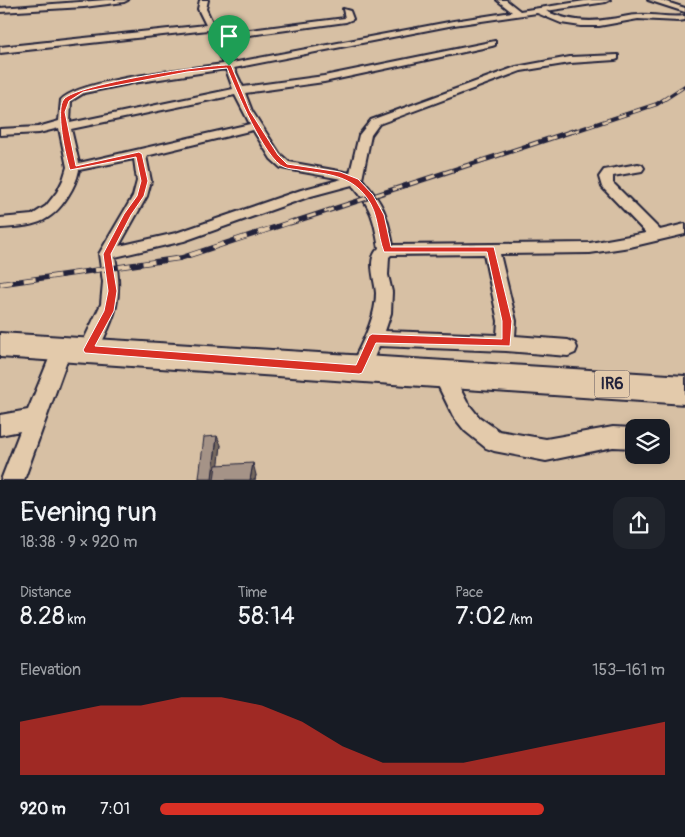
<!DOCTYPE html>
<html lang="en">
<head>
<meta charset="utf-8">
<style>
	:root { --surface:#171b24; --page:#20242c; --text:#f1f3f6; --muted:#9ea1a6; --accent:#d93025 }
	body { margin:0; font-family:Pangolin,sans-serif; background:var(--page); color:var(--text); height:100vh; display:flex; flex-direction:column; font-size:19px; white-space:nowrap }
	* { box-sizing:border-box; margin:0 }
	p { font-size:16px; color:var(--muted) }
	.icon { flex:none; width:28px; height:28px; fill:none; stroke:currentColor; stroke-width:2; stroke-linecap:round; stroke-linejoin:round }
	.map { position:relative; height:480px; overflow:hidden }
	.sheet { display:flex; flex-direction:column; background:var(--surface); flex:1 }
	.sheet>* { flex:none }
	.fabs { position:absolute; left:625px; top:419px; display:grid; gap:10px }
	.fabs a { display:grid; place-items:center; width:45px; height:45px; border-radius:10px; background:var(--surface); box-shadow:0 2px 8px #0003; font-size:25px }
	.pin { position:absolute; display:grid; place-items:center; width:42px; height:42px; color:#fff; margin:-51px -21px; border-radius:50% 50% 50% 0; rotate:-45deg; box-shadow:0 0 5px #0007 }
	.pin .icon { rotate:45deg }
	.round { display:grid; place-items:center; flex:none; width:52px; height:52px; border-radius:15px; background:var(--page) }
	.overview { display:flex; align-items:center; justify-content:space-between; height:85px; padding:0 20px }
	h1 { font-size:28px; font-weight:600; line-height:38px }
	.figures { display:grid; grid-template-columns:repeat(3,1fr); gap:8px; height:85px; padding:5px 20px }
	.figures div { display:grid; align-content:center }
	.figures b { font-size:25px; font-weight:600 }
	.figures small { font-size:14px; font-weight:400 }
	.figures p { font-size:14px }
	.chart { height:140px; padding:10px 20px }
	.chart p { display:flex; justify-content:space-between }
	.chart svg { width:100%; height:90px; margin-top:5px; fill:var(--accent); opacity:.7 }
	ul { padding:0 20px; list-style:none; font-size:16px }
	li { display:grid; grid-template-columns:80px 60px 1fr; align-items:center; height:38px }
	li i { height:12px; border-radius:6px; background:var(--accent) }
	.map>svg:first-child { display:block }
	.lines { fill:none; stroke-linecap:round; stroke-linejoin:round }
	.street-casing { stroke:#22223b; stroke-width:4 }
	.primary-casing { stroke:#22223b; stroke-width:4 }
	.street { fill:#e3caab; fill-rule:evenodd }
	.primary { fill:#e3caab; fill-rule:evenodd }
	.rail-far2-casing { stroke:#22223b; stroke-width:4 }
	.rail-far1-casing { stroke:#22223b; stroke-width:5 }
	.rail-casing { stroke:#22223b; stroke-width:5.5 }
	.rail-far2 { stroke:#e3caab; stroke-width:2.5; stroke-dasharray:8; stroke-linecap:butt }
	.rail-far1 { stroke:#e3caab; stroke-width:3; stroke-dasharray:9; stroke-linecap:butt }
	.rail { stroke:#e3caab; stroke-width:4; stroke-dasharray:12; stroke-linecap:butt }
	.wall { fill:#8e7e74; stroke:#22223b }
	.shaded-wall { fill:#74675e; stroke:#22223b }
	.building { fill:#a59387; stroke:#22223b }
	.route { fill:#d93025; stroke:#fff; fill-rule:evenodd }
	.labels { text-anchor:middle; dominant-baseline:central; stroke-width:4; stroke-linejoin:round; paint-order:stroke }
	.shield { fill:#e3caab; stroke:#5c545d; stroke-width:1 }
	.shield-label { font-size:16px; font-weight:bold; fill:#22223b }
</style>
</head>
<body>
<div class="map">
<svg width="685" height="480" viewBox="0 0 685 480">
	<rect width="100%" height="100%" fill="#d7c0a4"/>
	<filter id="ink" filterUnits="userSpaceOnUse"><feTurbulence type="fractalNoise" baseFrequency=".02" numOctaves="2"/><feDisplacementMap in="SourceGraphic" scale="10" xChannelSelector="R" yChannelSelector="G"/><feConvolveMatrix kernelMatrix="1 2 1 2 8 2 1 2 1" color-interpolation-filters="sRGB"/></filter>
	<g filter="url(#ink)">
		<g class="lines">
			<!-- street casing -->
			<g class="street-casing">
				<path id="street" d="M106 0H128L124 2 84 7 0 12V8Z
					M200 0H208L206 9 218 34 345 18 343 9 350 11 353 19 346 22 220 39 232 63 454 21 512 12 497 0H506L520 11 591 0H610L606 2 546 11C567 21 588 23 611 19 620 18 629 15 638 15 654 14 669 18 685 16V20L679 21 638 19 599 26H581L561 23 537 13 454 25 234 68 243 87 324 76 495 41V45L492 46 324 82 245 93 252 111 280 154 289 162 350 173 359 135 371 120 516 67 570 57 618 55V59L615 60 570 63 521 71 379 124 371 135 362 179C383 203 387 214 393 245L590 243 646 233 602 187 599 177 604 170 638 164 642 165 644 168 642 171 613 176V183L660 230 685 224V234L630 247 590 253 500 254 516 321 515 336 568 340 575 343 577 348 575 353 568 356 506 351 379 346 366 376 359 378 352 376 349 370C360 346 376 320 376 293 375 279 366 259 379 248 374 219 372 208 352 185L311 196 184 241 115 257C124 300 114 318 95 356L88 358 81 356 79 350 101 304 103 282 99 254 133 196 137 181 134 159 79 170C77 180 73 188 68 196 50 225 32 226 0 228V218L32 215 46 206 57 192 63 180 67 167 59 128 39 133 0 135V129L38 127 59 121 61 100C79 79 191 69 223 64L208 30 0 53V47L206 25 198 9ZM226 69 233 89 70 123 71 101 84 93 133 83ZM235 95 250 124 79 163 71 129ZM253 130 271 159 281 168 342 179 301 190 176 233 119 246 147 196 151 181 146 156ZM484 254 498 321 497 335 385 331 391 313 392 292 388 275 389 257 391 255Z
					M648 0H660L685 8V12Z
					M62 341 69 344 71 349 24 480H1L20 431 0 435V415L28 410 53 349 55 344Z
					M442 365 449 367 467 402 479 417 499 431 546 439 613 427 634 428V448L613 447 546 461 494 451 486 448 465 431 453 416 432 373 435 367Z"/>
			</g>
			<!-- primary casing -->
			<g class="primary-casing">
				<path id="primary" d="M0 333 685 376V404L0 357Z"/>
			</g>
			<!-- street -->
			<use href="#street" class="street"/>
			<!-- primary -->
			<use href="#primary" class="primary"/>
			<!-- rail-far2 casing -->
			<g class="rail-far2-casing">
				<path id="rail-far2" d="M572 132 657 104 685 86"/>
			</g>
			<!-- rail-far1 casing -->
			<g class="rail-far1-casing">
				<path id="rail-far1" d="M290 223 576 130"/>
			</g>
			<!-- rail casing -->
			<g class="rail-casing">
				<path id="rail" d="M0 284 181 258 294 221"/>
			</g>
			<!-- rail-far2 -->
			<use href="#rail-far2" class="rail-far2"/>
			<!-- rail-far1 -->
			<use href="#rail-far1" class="rail-far1"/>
			<!-- rail -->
			<use href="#rail" class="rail"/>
		</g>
		<!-- wall -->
		<path class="wall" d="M221 445 218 465 256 475 255 480H199V478Z"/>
		<!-- shaded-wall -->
		<path class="shaded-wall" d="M217 436 221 445 217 480H213L212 478Z
			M253 463 256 475 255 480H250Z"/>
		<!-- building -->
		<path class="building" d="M217 436 212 478H199L204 437Z
			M253 463 250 480H214L216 465Z"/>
	</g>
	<!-- route -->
	<path class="route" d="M231 65 250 111 278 155 287 164 340 172 358 179 373 195 384 215 391 247H494L512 321 510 346 376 343 362 373 359 374 85 353 83 350 104 311 108 291 103 254 124 214 137 196 141 181 136 157 70 170C66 158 55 109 64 99 77 84 208 64 231 65ZM227 68C235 88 265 160 284 167 288 169 294 169 299 170 325 174 350 174 367 198 379 214 377 234 384 252H487L502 321V339L372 334 369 336 356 365 95 346 114 311 117 291 111 254 131 215 144 196 148 181 142 154 139 152 76 166 65 112 69 101 83 92 98 89 187 72Z"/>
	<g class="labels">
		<!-- shield labels -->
		<rect class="shield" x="594.5" y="370.5" width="35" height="27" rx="4"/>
		<g class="shield-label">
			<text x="612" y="384">IR6</text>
		</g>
	</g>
</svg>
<div class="fabs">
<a><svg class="icon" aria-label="layers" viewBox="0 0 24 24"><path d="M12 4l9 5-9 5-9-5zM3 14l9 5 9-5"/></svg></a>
</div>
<div class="pin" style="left:229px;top:66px;background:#1e9e55"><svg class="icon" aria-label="arrive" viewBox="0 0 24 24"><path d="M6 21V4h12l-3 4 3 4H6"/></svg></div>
</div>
<section class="sheet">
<div class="overview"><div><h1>Evening run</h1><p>18:38 · 9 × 920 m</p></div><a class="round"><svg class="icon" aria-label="share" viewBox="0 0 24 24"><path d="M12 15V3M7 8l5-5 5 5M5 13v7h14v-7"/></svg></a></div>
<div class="figures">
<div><p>Distance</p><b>8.28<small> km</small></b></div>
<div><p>Time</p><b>58:14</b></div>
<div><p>Pace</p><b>7:02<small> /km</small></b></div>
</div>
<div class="chart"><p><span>Elevation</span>153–161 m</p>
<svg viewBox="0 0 160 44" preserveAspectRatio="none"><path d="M0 44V18L10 14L20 10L30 10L40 6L50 6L60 10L70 18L80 30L90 38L100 38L110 38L120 34L130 30L140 26L150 22L160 18V44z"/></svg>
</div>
<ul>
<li><b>920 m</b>7:01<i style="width:76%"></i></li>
</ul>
</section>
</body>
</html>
